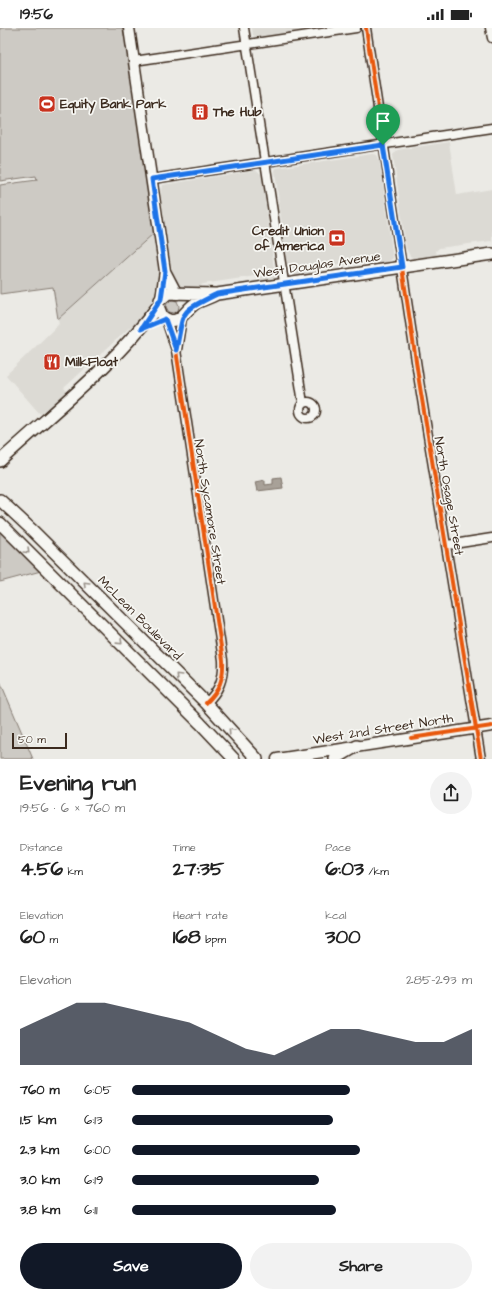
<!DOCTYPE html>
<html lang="en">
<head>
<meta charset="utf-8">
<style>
	:root { --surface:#fff; --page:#f2f2f2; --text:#222; --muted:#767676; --accent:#111827 }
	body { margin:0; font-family:"Architects Daughter",sans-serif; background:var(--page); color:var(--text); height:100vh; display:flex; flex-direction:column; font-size:15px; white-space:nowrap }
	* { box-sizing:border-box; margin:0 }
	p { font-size:13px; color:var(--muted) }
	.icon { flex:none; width:22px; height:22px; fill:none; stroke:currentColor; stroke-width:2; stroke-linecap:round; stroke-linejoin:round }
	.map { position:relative; height:731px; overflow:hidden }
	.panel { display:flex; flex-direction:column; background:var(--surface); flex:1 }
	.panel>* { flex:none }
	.scale { position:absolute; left:12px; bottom:10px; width:55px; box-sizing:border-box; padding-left:4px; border:2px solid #3b2a1e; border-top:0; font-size:11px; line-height:14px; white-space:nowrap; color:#3b2a1e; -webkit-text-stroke:3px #f6f6f2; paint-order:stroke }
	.pin { position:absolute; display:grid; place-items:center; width:34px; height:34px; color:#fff; margin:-41px -17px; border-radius:50% 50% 50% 0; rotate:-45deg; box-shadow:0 0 4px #0007 }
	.pin .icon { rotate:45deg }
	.round { display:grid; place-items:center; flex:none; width:42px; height:42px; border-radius:21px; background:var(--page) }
	.headline { display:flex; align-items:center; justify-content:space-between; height:68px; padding:0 20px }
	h1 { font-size:22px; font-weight:800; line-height:30px }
	.stats { display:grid; grid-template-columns:repeat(3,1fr); gap:6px; height:68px; padding:4px 20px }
	.stats div { display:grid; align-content:center }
	.stats b { font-size:20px; font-weight:800 }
	.stats small { font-size:11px; font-weight:400 }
	.stats p { font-size:11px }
	.chart { height:112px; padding:8px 20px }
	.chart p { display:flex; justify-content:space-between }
	.chart svg { width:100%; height:72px; margin-top:4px; fill:var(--accent); opacity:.7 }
	.button { display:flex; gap:8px; margin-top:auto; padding:8px 20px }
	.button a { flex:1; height:46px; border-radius:24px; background:var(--accent); color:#fff; font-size:16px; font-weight:800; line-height:46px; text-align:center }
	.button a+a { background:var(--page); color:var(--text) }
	ul { padding:0 20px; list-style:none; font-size:13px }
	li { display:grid; grid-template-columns:64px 48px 1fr; align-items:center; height:30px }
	li i { height:10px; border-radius:5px; background:var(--accent) }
	.status { display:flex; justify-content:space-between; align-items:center; height:28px; padding:0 20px; background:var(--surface); direction:ltr }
	.status svg { height:11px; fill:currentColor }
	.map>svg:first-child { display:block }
	.built { fill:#dcdad4 }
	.green { fill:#cdcac4; stroke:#847a71 }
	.water { fill:#a8a198; stroke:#7c7167 }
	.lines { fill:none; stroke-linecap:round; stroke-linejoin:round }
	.minor-casing { stroke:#3b2a1e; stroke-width:11 }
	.tertiary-casing { stroke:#3b2a1e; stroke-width:13 }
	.secondary-casing { stroke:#3b2a1e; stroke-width:14 }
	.minor { stroke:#f6f6f2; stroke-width:8 }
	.tertiary { stroke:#f6f6f2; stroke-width:10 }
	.secondary { stroke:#f6f6f2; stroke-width:11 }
	.cycleway-casing { stroke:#f6f6f2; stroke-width:6 }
	.cycleway { stroke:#e8590c; stroke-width:4 }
	.oneway { stroke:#989088 }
	.route-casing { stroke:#fff; stroke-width:8 }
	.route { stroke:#1a73e8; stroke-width:5 }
	.labels { text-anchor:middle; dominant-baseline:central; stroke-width:3.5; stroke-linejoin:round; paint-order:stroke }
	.poi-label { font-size:13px; font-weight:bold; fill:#3b2a1e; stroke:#f6f6f2; text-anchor:start }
	.street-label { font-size:13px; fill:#3b2a1e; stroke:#f6f6f2 }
</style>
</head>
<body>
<div class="status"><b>19:56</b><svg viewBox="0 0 49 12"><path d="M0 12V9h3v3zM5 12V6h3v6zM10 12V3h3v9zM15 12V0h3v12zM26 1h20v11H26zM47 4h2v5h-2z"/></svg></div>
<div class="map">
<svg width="492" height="731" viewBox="0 0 492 731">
	<rect width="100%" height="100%" fill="#ebeae5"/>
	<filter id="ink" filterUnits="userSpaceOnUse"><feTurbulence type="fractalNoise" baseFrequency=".025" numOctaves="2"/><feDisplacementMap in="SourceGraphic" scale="8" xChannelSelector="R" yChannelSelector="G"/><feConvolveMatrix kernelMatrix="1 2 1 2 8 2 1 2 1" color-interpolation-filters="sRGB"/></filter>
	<g filter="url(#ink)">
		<!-- built -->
		<path class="built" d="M252 0H328L258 11 253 7Z
			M449 114 457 167 492 161V214L491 213 439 220 436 223 437 227 434 228 414 231 410 228 406 220 393 127 397 122Z
			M372 126 377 127 380 133 393 230 387 235 372 238 368 237 365 234 322 239 319 245 296 248 292 247 287 238 275 143 276 140Z
			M256 142 260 145 262 148 275 248 272 251 261 254 255 248 203 256 200 258 203 260 181 261 174 252 167 214 160 167 162 157Z
			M154 205 161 245 159 266 152 283 136 300H129L64 360 67 363V366L40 386 6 347 59 296 58 291Z"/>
		<!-- green -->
		<path class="green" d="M0 0H124L154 205 58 291 53 259 0 266V157L37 152 36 148 0 153Z
			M172 272 177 273 179 278 178 283 174 285 169 284 166 279 167 275Z
			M0 502 41 543 0 554Z
			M0 653 33 731H0Z"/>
		<!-- water -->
		<path class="water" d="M281 449 283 460 257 463 255 454 265 452V457L273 456V450Z"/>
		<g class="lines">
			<!-- minor casing -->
			<g class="minor-casing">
				<path id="minor" d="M244 0 303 375
					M366 0 419 353 481 731
					M490 0 492 10
					M134 33 356 0
					M152 151 492 100
					M166 292 176 322 223 632C224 651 219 663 206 675
					M177 322 182 290
					M300 382a8 8 0 1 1 16 0a8 8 0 1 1-16 0Z
					M447 517 492 510"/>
			</g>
			<!-- tertiary casing -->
			<g class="tertiary-casing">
				<path id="tertiary" d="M129 0 165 243 161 271
					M165 243 177 266
					M277 731 492 698"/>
			</g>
			<!-- secondary casing -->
			<g class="secondary-casing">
				<path id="secondary" d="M160 272 168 265 215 266
					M158 278 162 288C179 301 183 283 196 275 202 272 210 270 217 266L492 226
					M0 433C54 383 114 337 158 278
					M0 472 31 501 206 675 257 731
					M0 495 200 695 234 731
					M335 731 357 718"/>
			</g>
			<!-- minor -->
			<use href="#minor" class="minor"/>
			<!-- tertiary -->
			<use href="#tertiary" class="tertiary"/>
			<!-- secondary -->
			<use href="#secondary" class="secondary"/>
			<!-- cycleway casing -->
			<g class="cycleway-casing">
				<path id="cycleway" d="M366 0 419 353 481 731
					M166 292 176 322 223 632C224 651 219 663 206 675
					M411 710 492 698"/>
			</g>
			<!-- cycleway -->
			<use href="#cycleway" class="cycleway"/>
		</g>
		<!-- one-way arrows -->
		<defs><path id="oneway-chevron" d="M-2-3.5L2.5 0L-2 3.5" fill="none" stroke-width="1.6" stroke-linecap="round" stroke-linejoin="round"/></defs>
		<g class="oneway">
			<use href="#oneway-chevron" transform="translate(27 523) rotate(45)"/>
			<use href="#oneway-chevron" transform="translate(86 556) rotate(-135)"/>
			<use href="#oneway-chevron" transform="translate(120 614) rotate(44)"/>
			<use href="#oneway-chevron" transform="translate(178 648) rotate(-135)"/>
			<use href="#oneway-chevron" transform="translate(231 703) rotate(-133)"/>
		</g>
	</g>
	<g class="lines" filter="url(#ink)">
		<!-- route casing -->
		<g class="route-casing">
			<path id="route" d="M383 117 402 239 217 266C177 286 185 281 176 322L165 291 141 301 161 271 165 243 152 151Z"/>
		</g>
		<!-- route -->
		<use href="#route" class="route"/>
	</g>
	<!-- icons -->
	<defs>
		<g id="stadium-square" transform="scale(0.9)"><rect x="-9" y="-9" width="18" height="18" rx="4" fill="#c8321e" stroke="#f6f6f2"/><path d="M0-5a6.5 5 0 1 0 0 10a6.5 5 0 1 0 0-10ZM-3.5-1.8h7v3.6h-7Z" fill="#fff"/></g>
		<g id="building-square" transform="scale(0.9)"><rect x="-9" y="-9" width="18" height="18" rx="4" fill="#c8321e" stroke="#f6f6f2"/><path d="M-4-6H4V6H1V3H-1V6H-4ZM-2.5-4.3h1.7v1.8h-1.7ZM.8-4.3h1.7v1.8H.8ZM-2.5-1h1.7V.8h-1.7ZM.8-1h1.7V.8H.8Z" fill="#fff"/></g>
		<g id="bank-square" transform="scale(0.9)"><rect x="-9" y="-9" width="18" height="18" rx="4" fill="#c8321e" stroke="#f6f6f2"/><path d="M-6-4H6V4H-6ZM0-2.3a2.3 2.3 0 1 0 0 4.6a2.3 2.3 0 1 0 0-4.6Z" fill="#fff"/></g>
		<g id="restaurant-square" transform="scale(0.9)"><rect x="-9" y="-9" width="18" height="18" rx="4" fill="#c8321e" stroke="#f6f6f2"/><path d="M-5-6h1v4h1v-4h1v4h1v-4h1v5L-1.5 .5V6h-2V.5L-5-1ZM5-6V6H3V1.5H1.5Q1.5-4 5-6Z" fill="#fff"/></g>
	</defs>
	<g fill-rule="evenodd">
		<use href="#stadium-square" x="47" y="76"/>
		<use href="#building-square" x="200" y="84"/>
		<use href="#bank-square" x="337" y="210"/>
		<use href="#restaurant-square" x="52" y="334"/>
	</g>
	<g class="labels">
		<!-- poi labels -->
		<g class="poi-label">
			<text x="60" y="76">Equity Bank Park</text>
			<text x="213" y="84">The Hub</text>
			<text x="324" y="203" text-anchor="end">Credit Union<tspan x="324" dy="15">of America</tspan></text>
			<text x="65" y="334">MilkFloat</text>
		</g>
		<!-- street labels -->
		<g class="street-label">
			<text transform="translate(317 237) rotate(-8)">West Douglas Avenue</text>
			<text transform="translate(449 468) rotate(80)">North Osage Street</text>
			<text transform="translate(210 484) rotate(81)">North Sycamore Street</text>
			<text transform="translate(140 590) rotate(45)">McLean Boulevard</text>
			<text transform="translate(383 701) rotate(-9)">West 2nd Street North</text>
		</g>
	</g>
</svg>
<div class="scale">50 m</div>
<div class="pin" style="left:383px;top:117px;background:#1e9e55"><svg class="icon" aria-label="arrive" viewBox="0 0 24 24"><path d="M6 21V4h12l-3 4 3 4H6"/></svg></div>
</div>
<section class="panel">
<div class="headline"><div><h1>Evening run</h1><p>19:56 · 6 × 760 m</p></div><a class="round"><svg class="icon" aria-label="share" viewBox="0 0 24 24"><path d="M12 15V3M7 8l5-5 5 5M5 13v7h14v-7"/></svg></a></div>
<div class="stats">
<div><p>Distance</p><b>4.56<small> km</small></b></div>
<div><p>Time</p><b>27:35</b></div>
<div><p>Pace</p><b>6:03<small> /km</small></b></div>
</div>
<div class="stats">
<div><p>Elevation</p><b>60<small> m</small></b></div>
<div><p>Heart rate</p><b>168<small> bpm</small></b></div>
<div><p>kcal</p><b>300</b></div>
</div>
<div class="chart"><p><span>Elevation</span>285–293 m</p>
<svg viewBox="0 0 160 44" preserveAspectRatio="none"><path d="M0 44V22L10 14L20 6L30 6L40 10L50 14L60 18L70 26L80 34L90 38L100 30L110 22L120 22L130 26L140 30L150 30L160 22V44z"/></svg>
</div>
<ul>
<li><b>760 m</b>6:05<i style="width:64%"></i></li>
<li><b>1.5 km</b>6:13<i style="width:59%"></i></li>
<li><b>2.3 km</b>6:00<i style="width:67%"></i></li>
<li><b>3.0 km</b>6:19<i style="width:55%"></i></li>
<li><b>3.8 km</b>6:11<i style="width:60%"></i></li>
</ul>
<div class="button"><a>Save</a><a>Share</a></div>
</section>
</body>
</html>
